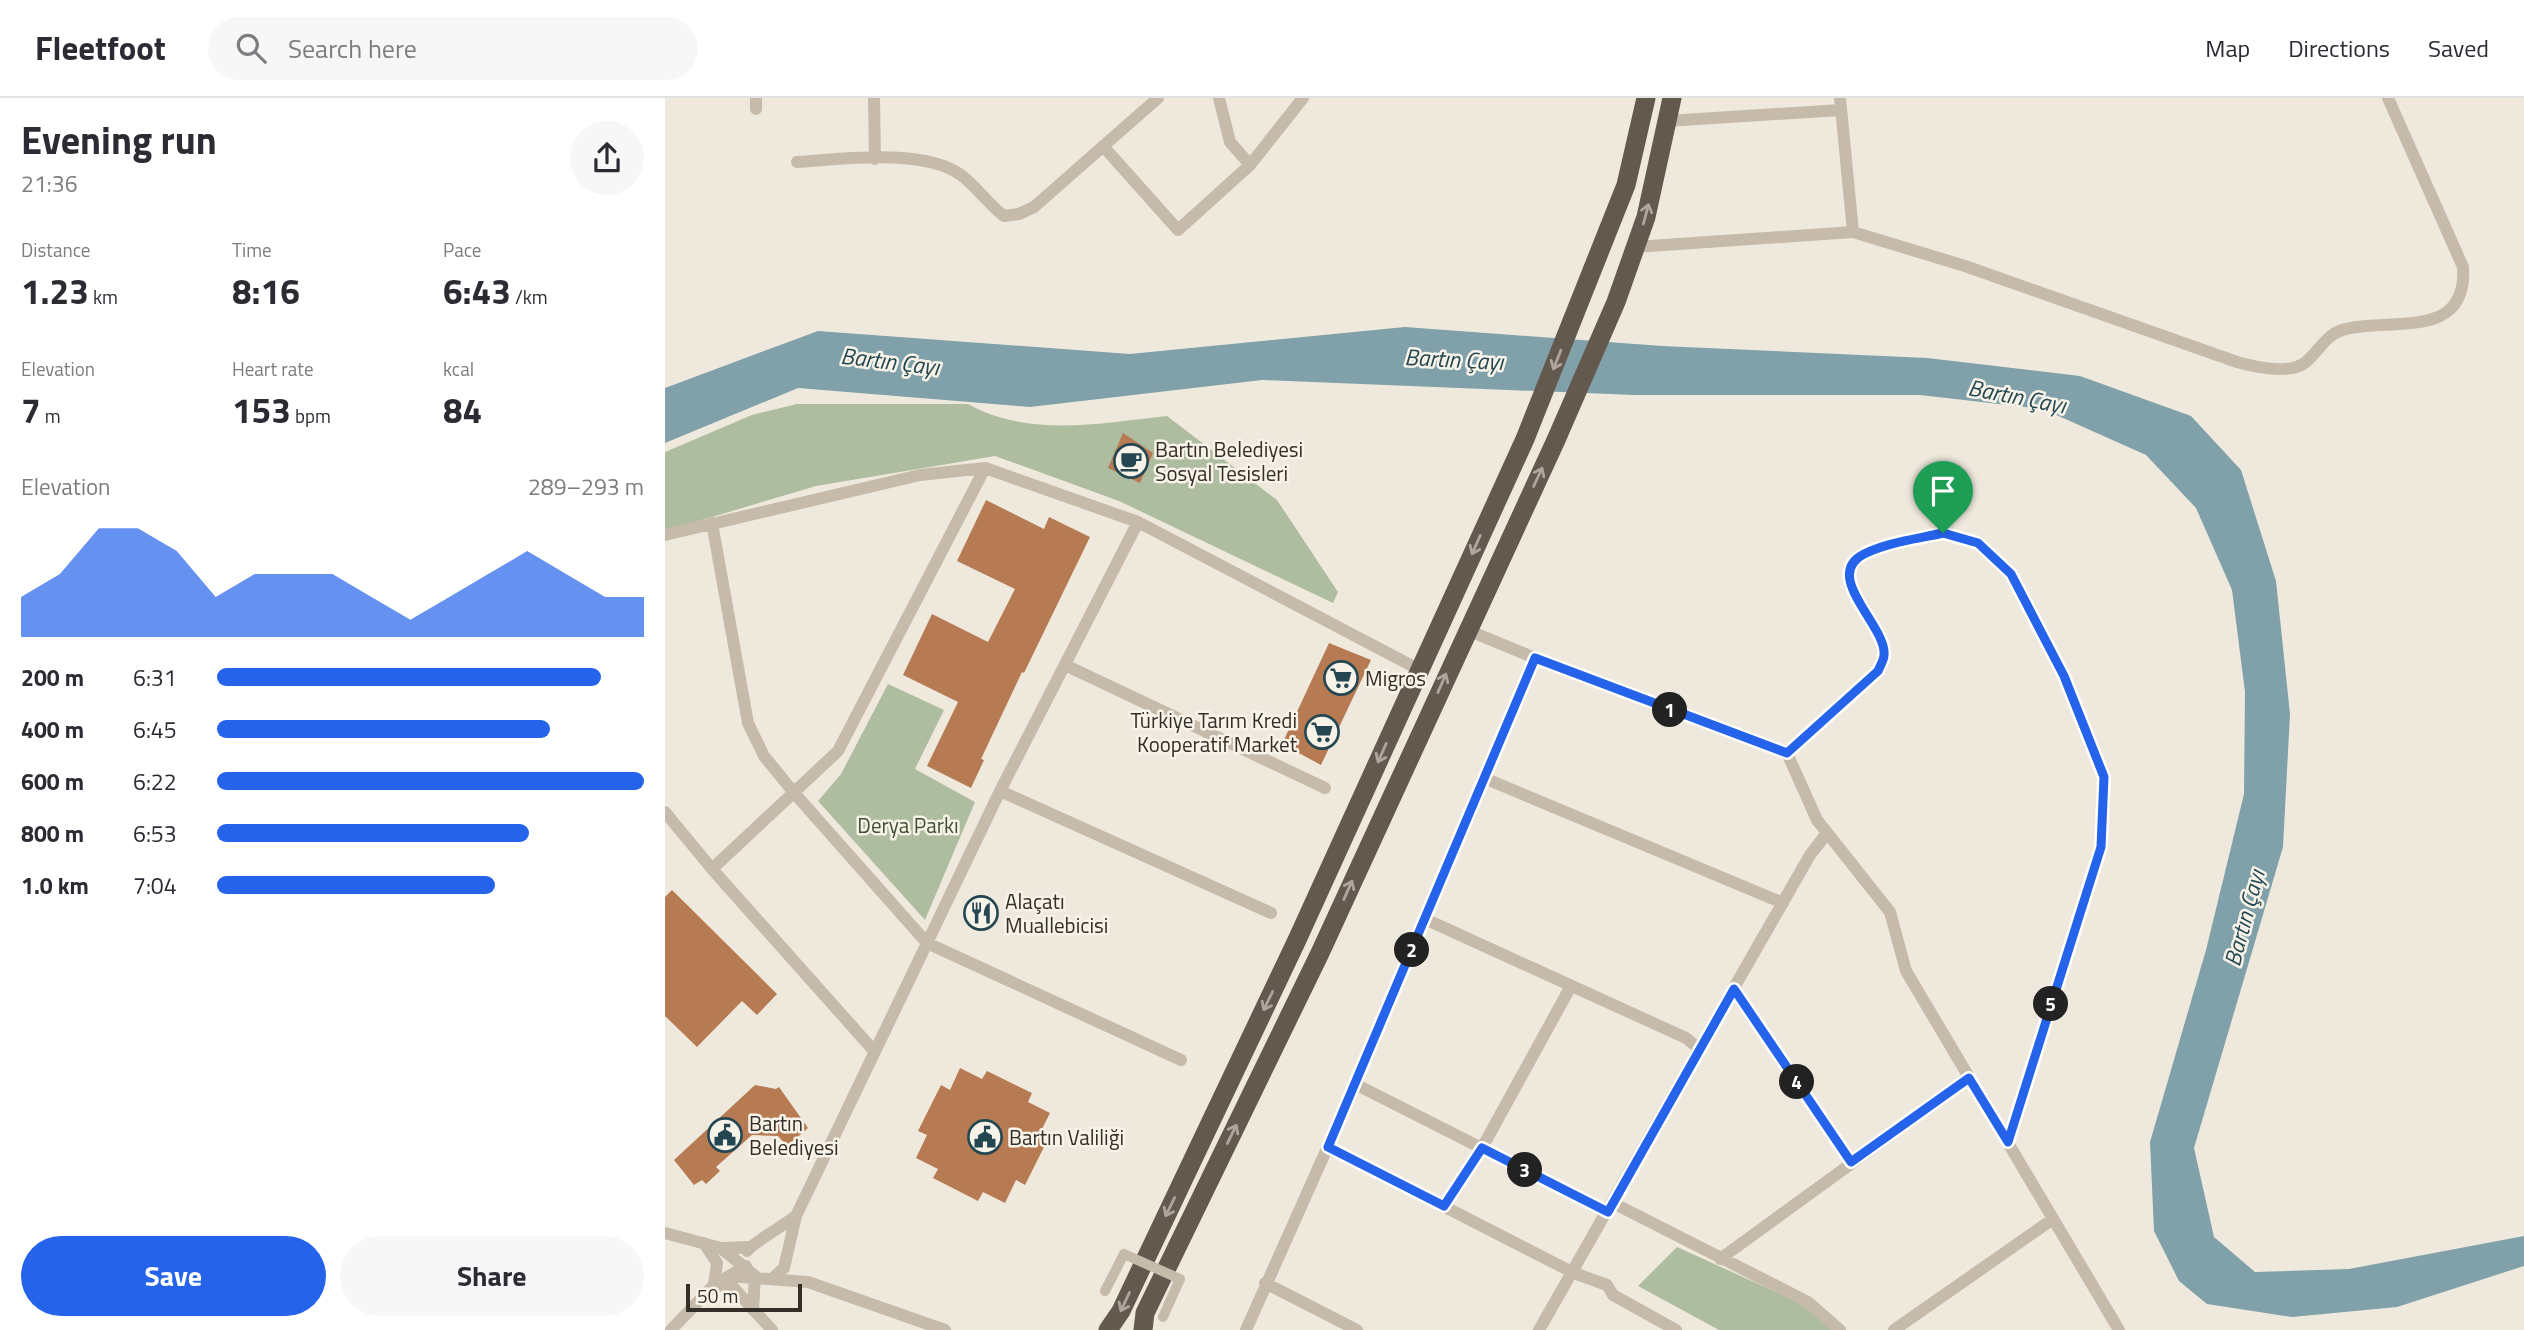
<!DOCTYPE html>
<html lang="en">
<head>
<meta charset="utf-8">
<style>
	:root { --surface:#fff; --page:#f7f7f7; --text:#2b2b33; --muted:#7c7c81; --line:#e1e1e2; --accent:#2563eb }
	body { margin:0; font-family:"Titillium Web",sans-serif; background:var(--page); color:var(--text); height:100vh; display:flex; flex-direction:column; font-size:26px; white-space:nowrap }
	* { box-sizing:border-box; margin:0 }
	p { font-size:23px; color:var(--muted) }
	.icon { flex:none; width:38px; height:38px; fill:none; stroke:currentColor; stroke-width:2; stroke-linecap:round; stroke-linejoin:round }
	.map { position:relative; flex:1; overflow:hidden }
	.panel { display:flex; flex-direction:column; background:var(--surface); width:665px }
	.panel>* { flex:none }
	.scale { position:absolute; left:21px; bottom:18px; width:116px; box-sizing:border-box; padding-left:7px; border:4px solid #342e29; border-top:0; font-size:19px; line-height:24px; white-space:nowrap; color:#342e29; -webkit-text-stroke:5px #f7f3e9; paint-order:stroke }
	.pin { position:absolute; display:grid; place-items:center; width:60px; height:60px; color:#fff; margin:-72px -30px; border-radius:50% 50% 50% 0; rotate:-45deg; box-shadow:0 0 7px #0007 }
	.pin .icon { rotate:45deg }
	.km { position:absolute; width:35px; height:35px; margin:-18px; border-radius:50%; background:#222; color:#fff; font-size:19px; line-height:35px; text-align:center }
	.round { display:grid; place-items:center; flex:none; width:74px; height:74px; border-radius:37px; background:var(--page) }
	.overview { display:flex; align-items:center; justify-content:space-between; height:119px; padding:0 21px }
	h1 { font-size:38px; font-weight:700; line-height:52px }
	.metrics { display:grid; grid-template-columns:repeat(3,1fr); gap:10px; height:119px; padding:7px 21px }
	.metrics div { display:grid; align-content:center }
	.metrics b { font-size:35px; font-weight:700 }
	.metrics small { font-size:19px; font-weight:400 }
	.metrics p { font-size:19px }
	.chart { height:196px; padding:14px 21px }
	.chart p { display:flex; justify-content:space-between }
	.chart svg { width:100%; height:126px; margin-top:7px; fill:var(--accent); opacity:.7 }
	.button { display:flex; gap:14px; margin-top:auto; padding:14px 21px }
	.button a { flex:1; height:80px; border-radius:42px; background:var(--accent); color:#fff; font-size:28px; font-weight:700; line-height:80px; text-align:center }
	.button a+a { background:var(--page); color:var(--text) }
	ul { padding:0 21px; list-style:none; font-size:23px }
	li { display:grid; grid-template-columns:112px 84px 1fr; align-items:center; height:52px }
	li i { height:18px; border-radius:9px; background:var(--accent) }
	header { display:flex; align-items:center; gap:42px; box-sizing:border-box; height:98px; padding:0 35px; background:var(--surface); border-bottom:2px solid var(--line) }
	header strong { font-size:33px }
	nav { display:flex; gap:38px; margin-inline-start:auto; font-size:24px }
	.search { width:490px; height:63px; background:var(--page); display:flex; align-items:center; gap:18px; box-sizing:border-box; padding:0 24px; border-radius:38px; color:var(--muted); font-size:26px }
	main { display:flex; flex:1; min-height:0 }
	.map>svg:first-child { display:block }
	.green { fill:#aebc9f }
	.water { fill:#80a1a9 }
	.building { fill:#b77b53 }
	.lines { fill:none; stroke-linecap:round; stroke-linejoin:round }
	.pedestrian { stroke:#c6bbab; stroke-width:10 }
	.minor { stroke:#c6bbab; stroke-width:12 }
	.trunk { stroke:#64594e; stroke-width:19 }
	.pedestrian-bridge { stroke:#c6bbab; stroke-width:10 }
	.oneway { stroke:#aea69c }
	.route-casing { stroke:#fff; stroke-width:14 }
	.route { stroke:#2563eb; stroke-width:9 }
	.labels { text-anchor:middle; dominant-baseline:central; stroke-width:5; stroke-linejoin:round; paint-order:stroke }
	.poi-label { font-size:21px; fill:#342e29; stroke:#f7f3e9; text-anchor:start }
	.park-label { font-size:21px; fill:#3f5030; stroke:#f7f3e9 }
	.water-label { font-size:23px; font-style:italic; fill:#244751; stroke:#f7f3e9 }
</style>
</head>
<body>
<header>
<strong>Fleetfoot</strong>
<div class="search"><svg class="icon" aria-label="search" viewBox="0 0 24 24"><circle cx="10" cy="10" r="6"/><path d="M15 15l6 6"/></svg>Search here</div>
<nav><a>Map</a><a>Directions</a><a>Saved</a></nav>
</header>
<main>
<section class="panel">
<div class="overview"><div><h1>Evening run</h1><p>21:36</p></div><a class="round"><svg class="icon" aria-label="share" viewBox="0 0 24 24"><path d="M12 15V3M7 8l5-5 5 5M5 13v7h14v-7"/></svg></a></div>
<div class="metrics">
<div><p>Distance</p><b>1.23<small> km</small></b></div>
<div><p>Time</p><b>8:16</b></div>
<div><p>Pace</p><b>6:43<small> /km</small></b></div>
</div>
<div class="metrics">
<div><p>Elevation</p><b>7<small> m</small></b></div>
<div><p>Heart rate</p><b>153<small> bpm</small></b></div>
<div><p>kcal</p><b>84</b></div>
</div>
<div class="chart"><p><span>Elevation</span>289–293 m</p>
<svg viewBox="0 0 160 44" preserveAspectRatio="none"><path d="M0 44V30L10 22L20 6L30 6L40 14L50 30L60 22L70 22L80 22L90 30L100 38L110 30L120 22L130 14L140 22L150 30L160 30V44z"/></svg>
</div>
<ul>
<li><b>200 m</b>6:31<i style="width:90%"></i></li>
<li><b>400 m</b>6:45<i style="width:78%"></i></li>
<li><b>600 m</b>6:22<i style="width:100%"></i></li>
<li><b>800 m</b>6:53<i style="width:73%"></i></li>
<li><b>1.0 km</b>7:04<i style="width:65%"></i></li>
</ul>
<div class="button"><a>Save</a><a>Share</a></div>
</section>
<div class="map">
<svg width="1859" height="1232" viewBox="0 0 1859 1232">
	<rect width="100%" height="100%" fill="#efe9dd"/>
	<!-- green -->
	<path class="green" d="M132 306H303C364 340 436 325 502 318L612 402 673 494 668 505 454 403 330 358 151 388 0 433V354L87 317Z
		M223 586 279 612 250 671 310 704 260 822 153 703 176 676Z
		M1012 1149 1142 1208 1168 1232H1054L973 1188Z"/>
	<!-- water -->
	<path class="water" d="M740 229 997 248 1262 260 1415 278 1526 318 1576 372 1611 483 1625 616 1618 749 1529 1050 1549 1139 1590 1174 1684 1171 1859 1138V1168L1732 1209 1627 1219 1542 1206 1514 1183 1489 1133 1485 1044 1541 852 1579 696 1580 594 1567 492 1531 410 1481 357 1378 311 1255 297H969L597 282 365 309 133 290 0 345V290L153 233 465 256Z"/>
	<!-- building -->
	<path class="building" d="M458 335 488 355 475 385 443 370Z
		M321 402 379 431 384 419 425 439 359 575 357 574 316 661 319 662 306 690 262 668 293 604 238 577 267 516 323 544 350 491 292 463Z
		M664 545 706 562 656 667 617 646Z
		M7 792 112 896 92 917 77 903 32 949 0 918V799Z
		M295 970 317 981 322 973 367 995 363 1004 385 1015 374 1037 383 1041 360 1087 351 1082 340 1105 318 1094 313 1103 268 1080 273 1071 251 1060 262 1037 253 1033 276 987 285 992Z
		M90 987 111 991 114 989 143 1030 122 1048 113 1038 87 1037 51 1069 55 1073 41 1086 37 1082 29 1087 9 1062Z"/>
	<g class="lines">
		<!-- pedestrian -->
		<path class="pedestrian" d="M440 1193 459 1156
			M498 1219 515 1181"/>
		<!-- minor -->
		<path class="minor" d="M209 0 210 61
			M554 0 565 44 585 67
			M1175 0 1188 134
			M91 11V0
			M1002 23 1176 12
			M438 48 513 132 585 67 638 0
			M132 64C178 61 258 50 296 77 312 89 323 106 339 118L354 116 369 109 493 0
			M970 149 1188 134 1300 168 1572 264C1590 269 1625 277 1641 264 1654 253 1660 238 1677 232 1722 218 1803 245 1798 169L1723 0
			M47 425 83 625 99 658 130 696 262 845 516 962
			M0 437 255 377 320 370 473 424 755 572
			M870 560 1122 655 1152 722 1225 814 1241 873 1454 1232
			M400 567 660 690
			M1122 655 1213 573 1219 557 1215 538 1185 486 1184 472 1195 457 1226 446 1278 435 1313 445 1346 476 1399 578 1439 679 1436 749 1343 1044
			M819 680 1118 805
			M335 693 606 815
			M0 714 47 771 210 954
			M47 771 173 653 320 370
			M760 821 1021 940 1034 951 874 1232
			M1068 891 1186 1064
			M1034 951 1145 757 1162 735
			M690 986 943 1114
			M663 1049 909 1175 942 1187 948 1197 1011 1232
			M948 1105 1143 1204 1175 1232
			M779 1108 817 1050 906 888
			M0 1135 56 1150 84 1149
			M39 1145 52 1165 49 1187
			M56 1150 90 1178 88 1212
			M82 1153C87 1145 120 1127 131 1118
			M1055 1161 1304 980
			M64 1178 143 1184 280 1232
			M109 1179 119 1170 131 1118 335 693 473 424
			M600 1185 692 1232
			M49 1187 68 1189 107 1232
			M6 1232 49 1187 81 1168
			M581 1232 668 1037 870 560 802 532
			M1229 1232 1388 1121"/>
		<!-- trunk -->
		<path class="trunk" d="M443 1232 456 1213 632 842 860 341 961 87 981 0
			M478 1232 480 1215 655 855 891 342 951 204 981 119 1007 0"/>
		<!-- pedestrian-bridge -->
		<path class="pedestrian-bridge" d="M459 1156 515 1181"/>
	</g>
	<!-- one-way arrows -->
	<defs><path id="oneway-shaft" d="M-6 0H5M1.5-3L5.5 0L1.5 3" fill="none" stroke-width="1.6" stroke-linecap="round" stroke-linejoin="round" transform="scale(1.75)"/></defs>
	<g class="oneway">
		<use href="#oneway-shaft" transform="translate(981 116) rotate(-75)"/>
		<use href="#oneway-shaft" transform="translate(892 262) rotate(112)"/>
		<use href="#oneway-shaft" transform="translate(873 379) rotate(-65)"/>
		<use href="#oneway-shaft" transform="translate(811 447) rotate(114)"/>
		<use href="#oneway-shaft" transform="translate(777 585) rotate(-66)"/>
		<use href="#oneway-shaft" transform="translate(717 655) rotate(114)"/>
		<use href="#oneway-shaft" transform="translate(683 792) rotate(-66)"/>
		<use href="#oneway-shaft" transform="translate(603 903) rotate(116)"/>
		<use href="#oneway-shaft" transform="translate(567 1036) rotate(-64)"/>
		<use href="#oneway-shaft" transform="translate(505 1109) rotate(116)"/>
		<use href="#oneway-shaft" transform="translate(460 1204) rotate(115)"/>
	</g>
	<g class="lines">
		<!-- route casing -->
		<g class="route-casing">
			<path id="route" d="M1278 435 1313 445 1346 476 1399 578 1439 679 1436 749 1343 1044 1304 980 1186 1064 1069 891 943 1114 817 1050 779 1108 663 1049 870 560 1122 655 1213 573C1215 568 1219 562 1219 557 1222 528 1156 478 1199 456 1223 444 1252 441 1278 435Z"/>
		</g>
		<!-- route -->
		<use href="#route" class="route"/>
	</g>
	<!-- icons -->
	<defs>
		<g id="cafe-ring" transform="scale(1.75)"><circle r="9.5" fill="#f7f3e9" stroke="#244751" stroke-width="1.5"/><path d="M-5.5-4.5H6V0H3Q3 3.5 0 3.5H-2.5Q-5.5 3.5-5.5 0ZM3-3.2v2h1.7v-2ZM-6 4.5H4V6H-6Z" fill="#244751"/></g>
		<g id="supermarket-ring" transform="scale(1.75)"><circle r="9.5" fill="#f7f3e9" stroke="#244751" stroke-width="1.5"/><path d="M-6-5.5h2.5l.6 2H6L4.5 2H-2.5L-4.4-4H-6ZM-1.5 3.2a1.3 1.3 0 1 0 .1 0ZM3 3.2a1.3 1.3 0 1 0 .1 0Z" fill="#244751"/></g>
		<g id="restaurant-ring" transform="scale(1.75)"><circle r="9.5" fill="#f7f3e9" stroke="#244751" stroke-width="1.5"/><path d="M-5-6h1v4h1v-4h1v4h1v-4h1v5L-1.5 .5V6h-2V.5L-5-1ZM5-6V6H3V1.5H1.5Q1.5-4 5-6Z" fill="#244751"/></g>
		<g id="civic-ring" transform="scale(1.75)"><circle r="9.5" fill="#f7f3e9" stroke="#244751" stroke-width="1.5"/><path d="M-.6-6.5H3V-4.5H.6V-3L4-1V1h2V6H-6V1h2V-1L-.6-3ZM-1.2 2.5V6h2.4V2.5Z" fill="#244751"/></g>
	</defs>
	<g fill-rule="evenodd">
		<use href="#cafe-ring" x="466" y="363"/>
		<use href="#supermarket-ring" x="676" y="580"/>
		<use href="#supermarket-ring" x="657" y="634"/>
		<use href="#restaurant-ring" x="316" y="815"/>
		<use href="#civic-ring" x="60" y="1037"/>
		<use href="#civic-ring" x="320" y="1039"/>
	</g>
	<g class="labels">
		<!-- poi labels -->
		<g class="poi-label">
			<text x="490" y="351">Bartın Belediyesi<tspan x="490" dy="24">Sosyal Tesisleri</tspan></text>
			<text x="700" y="580">Migros</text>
			<text x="632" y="622" text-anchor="end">Türkiye Tarım Kredi<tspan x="632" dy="24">Kooperatif Market</tspan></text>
			<text x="340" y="803">Alaçatı<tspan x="340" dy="24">Muallebicisi</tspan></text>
			<text x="84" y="1025">Bartın<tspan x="84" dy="24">Belediyesi</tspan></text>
			<text x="344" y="1039">Bartın Valiliği</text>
		</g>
		<!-- park labels -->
		<g class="park-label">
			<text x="243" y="727">Derya Parkı</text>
		</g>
		<!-- water labels -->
		<g class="water-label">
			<text transform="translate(789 261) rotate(3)">Bartın Çayı</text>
			<text transform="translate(225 263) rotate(7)">Bartın Çayı</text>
			<text transform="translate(1352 298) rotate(11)">Bartın Çayı</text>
			<text transform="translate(1579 820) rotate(-75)">Bartın Çayı</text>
		</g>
	</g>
</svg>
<div class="scale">50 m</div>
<div class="pin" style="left:1278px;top:435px;background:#1e9e55"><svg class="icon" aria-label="arrive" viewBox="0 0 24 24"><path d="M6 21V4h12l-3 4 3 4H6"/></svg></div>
<b class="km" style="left:1005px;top:612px">1</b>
<b class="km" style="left:747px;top:852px">2</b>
<b class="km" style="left:860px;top:1072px">3</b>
<b class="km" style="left:1132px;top:984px">4</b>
<b class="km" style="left:1386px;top:906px">5</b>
</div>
</main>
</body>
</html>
